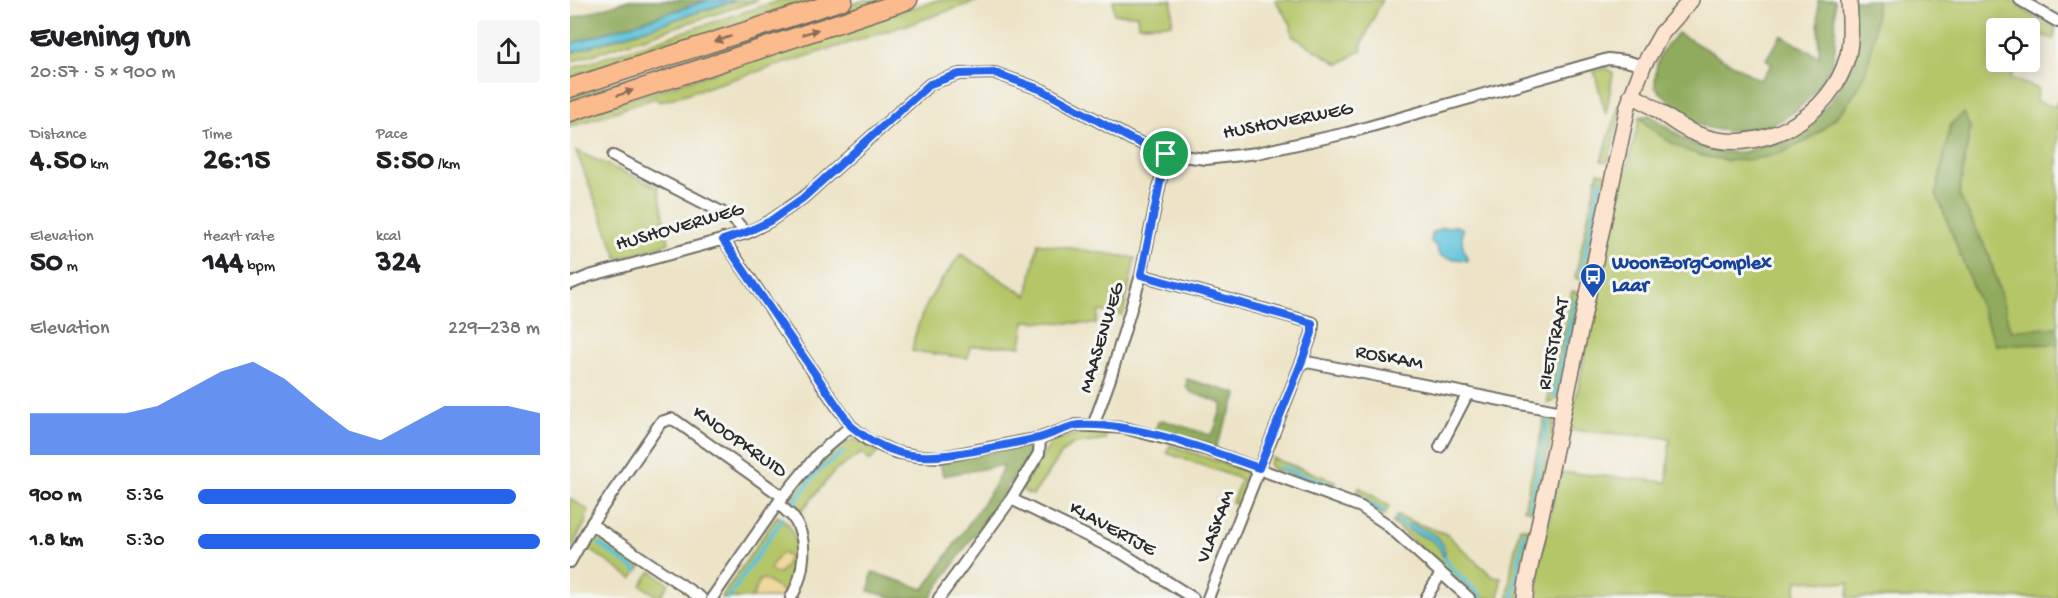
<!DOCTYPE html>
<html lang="en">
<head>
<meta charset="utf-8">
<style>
	:root { --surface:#fff; --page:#f6f6f6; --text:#202124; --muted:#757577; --accent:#2563eb }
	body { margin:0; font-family:"Gochi Hand",sans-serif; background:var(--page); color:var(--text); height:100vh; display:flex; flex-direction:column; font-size:22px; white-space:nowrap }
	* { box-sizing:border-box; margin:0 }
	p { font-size:20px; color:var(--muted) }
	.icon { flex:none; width:33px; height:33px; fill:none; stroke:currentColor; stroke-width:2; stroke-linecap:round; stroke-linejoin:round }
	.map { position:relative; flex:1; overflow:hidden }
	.panel { display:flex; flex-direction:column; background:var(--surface); width:570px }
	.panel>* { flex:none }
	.fabs { position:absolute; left:1416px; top:18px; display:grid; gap:12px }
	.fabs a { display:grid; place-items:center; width:54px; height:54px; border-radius:6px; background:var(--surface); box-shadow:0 3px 15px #0003; font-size:30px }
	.pin { position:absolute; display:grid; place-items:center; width:51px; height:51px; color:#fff; margin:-26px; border:3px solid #fff; border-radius:50%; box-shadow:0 2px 6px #0007 }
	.round { display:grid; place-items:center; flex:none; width:63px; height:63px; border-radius:6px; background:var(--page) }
	.head { display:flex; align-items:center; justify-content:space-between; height:102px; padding:0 30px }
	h1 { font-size:33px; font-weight:700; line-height:45px }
	.metrics { display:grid; grid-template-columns:repeat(3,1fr); gap:9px; height:102px; padding:6px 30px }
	.metrics div { display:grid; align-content:center }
	.metrics b { font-size:30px; font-weight:700 }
	.metrics small { font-size:16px; font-weight:400 }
	.metrics p { font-size:16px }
	.chart { height:168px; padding:12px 30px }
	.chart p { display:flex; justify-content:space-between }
	.chart svg { width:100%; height:108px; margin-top:6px; fill:var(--accent); opacity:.7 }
	ul { padding:0 30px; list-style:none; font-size:20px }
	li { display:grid; grid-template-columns:96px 72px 1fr; align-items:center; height:45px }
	li i { height:15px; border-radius:8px; background:var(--accent) }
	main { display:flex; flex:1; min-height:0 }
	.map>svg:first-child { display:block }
	.green { fill:#b5c669; stroke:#70784a; stroke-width:1.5 }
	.forest { fill:#90ab5d; stroke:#5e6b44; stroke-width:1.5 }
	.sand { fill:#eeda9e; stroke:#8c8264; stroke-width:1.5 }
	.water { fill:#5cc2da; stroke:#447682; stroke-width:1.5 }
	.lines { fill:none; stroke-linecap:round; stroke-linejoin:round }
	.stream { stroke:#5cc2da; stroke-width:4 }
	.street-casing { stroke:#6f6c62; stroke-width:14 }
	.secondary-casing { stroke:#6f6c62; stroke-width:18 }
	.primary-casing { stroke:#6f6c62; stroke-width:21 }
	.street { stroke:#fff; stroke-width:10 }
	.secondary { stroke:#fde4d1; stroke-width:15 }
	.primary { stroke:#fbbb8d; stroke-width:18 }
	.oneway { fill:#896c57 }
	.route-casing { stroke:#fff; stroke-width:12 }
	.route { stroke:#2563eb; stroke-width:8 }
	.labels { text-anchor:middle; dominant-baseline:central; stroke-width:6; stroke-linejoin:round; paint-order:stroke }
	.street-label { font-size:20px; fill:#2b2b2b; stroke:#f6f6f2 }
	.transit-label { font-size:20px; font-weight:bold; fill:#164399; stroke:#f6f6f2; text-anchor:start }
</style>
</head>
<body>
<main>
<section class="panel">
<div class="head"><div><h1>Evening run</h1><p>20:57 · 5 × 900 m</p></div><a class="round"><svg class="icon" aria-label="share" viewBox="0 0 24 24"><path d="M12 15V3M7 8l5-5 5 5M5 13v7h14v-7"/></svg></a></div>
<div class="metrics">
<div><p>Distance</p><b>4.50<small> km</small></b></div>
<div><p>Time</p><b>26:15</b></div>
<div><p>Pace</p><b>5:50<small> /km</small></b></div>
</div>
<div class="metrics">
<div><p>Elevation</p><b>50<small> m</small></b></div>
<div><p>Heart rate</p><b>144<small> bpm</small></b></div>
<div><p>kcal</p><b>324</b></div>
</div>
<div class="chart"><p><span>Elevation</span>229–238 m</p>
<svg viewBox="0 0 160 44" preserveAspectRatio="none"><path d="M0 44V27L10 27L20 27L30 27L40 24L50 17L60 10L70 6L80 13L90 24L100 34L110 38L120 31L130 24L140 24L150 24L160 27V44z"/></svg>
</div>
<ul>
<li><b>900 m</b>5:36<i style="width:93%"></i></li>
<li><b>1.8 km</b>5:30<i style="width:100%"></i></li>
</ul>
</section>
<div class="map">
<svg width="1488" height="598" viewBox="0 0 1488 598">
	<rect width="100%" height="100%" fill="#f6f6f2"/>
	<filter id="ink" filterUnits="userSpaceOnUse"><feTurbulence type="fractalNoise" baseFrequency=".0167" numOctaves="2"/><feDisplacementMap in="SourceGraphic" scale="12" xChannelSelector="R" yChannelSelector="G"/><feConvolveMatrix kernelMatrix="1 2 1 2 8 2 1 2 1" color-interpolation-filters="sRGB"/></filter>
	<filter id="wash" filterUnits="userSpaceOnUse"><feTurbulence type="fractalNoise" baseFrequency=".008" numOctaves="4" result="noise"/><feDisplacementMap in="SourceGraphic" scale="24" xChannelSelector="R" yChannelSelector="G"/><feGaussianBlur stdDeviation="1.35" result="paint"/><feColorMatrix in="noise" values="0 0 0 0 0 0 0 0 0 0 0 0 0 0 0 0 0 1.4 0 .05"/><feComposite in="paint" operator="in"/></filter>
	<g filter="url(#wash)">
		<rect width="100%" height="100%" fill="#ede4c7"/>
		<!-- green -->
		<path class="green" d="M166 0H188L0 62V53Z
			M211 0H254L212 14 194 13 136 34 110 47 68 54 0 77V69Z
			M294 0H323L0 107V98Z
			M367 0H410L343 23 90 102 85 98 0 127V120L31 109Z
			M543 0H602V24L568 25 567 15 544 14Z
			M705 0H812L791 46 792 50 769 64 722 36 721 24Z
			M1306 0H1439L1471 22 1486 28 1484 39 1464 33 1460 45V28H1426V62H1449L1440 78 1469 89 1466 101 1485 107 1488 99V327L1441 332 1419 255 1389 195 1400 129 1366 193 1426 345 1488 344V598H1278L1279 583 1227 580 1225 598H963L968 568 990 472 1097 482 1100 438 999 430 1046 210 1070 117 1077 125 1157 161 1237 141 1255 127 1270 113 1295 71 1301 50 1306 15Z
			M1037 68 1043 73 1036 115 1024 71Z
			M1049 106H1052L1039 160 1035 162 1031 161Z
			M6 151 88 187 99 243 48 259Z
			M1028 172 1034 173 1037 179 1016 275 1011 280 1005 278Z
			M468 243 565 258 553 315 529 311 526 324 455 321 451 346H400L398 358 342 351C347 312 368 284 391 254L457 296Z
			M1002 291 1007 292 1011 298 990 395 983 402 977 403Z
			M976 412 981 415 984 423 966 508 962 511 954 509Z
			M521 431H536L535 440 501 445 493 452 463 495 454 492 452 487 481 443 490 438Z
			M285 439 308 452 300 461 292 453 265 471 232 510 218 501C237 477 254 448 285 439Z
			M600 445 675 471C683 481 674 494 669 505L662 502 671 479 597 453Z
			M702 458 767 482 763 490 703 469 699 464Z
			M789 487 819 506 814 516 784 499Z
			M0 498 19 511 15 518 17 520 0 549Z
			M207 516C210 518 216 521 218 524 232 541 226 581 215 598H210L214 593 190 580 182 598H151Z
			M827 516 876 534 922 576 931 577 929 598H908L823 523Z
			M950 527 957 529 960 533 949 598H938L942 563Z
			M26 536 33 538 72 565 62 579 15 546 19 537Z
			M81 571 99 584 89 598 71 585Z"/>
		<!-- forest -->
		<path class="forest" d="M59 0H139L0 44V19Z
			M1248 0H1265C1265 18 1267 37 1264 55 1261 68 1254 77 1247 87 1223 123 1181 139 1139 128 1117 122 1101 102 1085 87 1085 61 1089 51 1108 33L1190 80 1202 64 1196 59 1211 35 1249 57Z
			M1283 0H1306C1306 31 1302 66 1285 93 1236 170 1132 185 1070 117L1080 115 1119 142 1146 152H1173L1219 138 1239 124 1257 105 1272 85Z
			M1394 113 1400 128 1389 195 1419 255 1441 331 1488 327V344L1426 345 1366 193 1381 124Z
			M617 379 668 394 645 448 585 430 588 422 593 420 640 435 644 431 653 404 621 392 616 387Z
			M457 445 459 453 455 462 360 598H323L299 591 302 572 354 589 421 491 434 465 373 476 370 462Z"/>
		<!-- sand -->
		<path class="sand" d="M213 553 219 557C217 564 213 570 208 574L204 573 200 568 209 555Z
			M194 579 214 592 210 598H182L190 580Z"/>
		<!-- water -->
		<path class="water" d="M139 0H166L0 53V44Z
			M886 226 893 229C890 240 894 251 898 261 889 258 878 260 869 255L867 247 861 242 862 233 871 228Z
			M841 524C859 533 878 536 875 561 872 554 871 548 865 543 856 535 844 536 835 526Z"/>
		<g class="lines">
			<!-- stream -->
			<path class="stream" d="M1011 272 1031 179
				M984 396 1005 300
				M710 467 760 485
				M788 497 814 512
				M223 504 246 473 273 452
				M960 507 978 421
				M826 520 837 527
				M29 544 67 571
				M875 558 879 566 911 596
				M158 598 212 519
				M943 598 954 532"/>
		</g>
	</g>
	<g filter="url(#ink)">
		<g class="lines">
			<!-- street casing -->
			<g class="street-casing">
				<path id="street" d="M1450 0 1488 22
					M43 156 161 217 177 233
					M153 239 268 408 281 426 298 440 325 452 347 456 371 457 470 438 506 425 555 428 638 450 791 507 815 523 899 598
					M571 275 743 323 742 333 732 361 638 598
					M0 284 19 276 177 233 200 221 233 198 360 84 389 74 425 73 472 90 561 139 596 154 636 159 687 153 777 133 1038 59 1056 61 1073 66
					M732 361 992 412
					M523 426 540 379 571 275 596 154
					M870 447 898 393
					M441 499 552 553 623 598
					M208 503C212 508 218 512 222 516 240 539 234 575 221 598
					M21 524 131 598
					M0 562 21 524 91 422 101 419 106 421 213 497
					M142 598 208 503 248 454 281 426
					M369 598 441 499 469 453 470 438
					M856 598 871 573"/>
			</g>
			<!-- secondary casing -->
			<g class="secondary-casing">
				<path id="secondary" d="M1061 95C1086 105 1103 126 1129 135 1189 158 1262 117 1278 55 1282 38 1280 17 1279 0
					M955 598 956 586 1058 106 1073 66 1092 33 1121 0"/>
			</g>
			<!-- primary casing -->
			<g class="primary-casing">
				<path id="primary" d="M0 88 273 0
					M0 112 338 0"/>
			</g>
			<!-- street -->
			<use href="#street" class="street"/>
			<!-- secondary -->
			<use href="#secondary" class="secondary"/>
			<!-- primary -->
			<use href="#primary" class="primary"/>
		</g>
		<!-- one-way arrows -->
		<defs><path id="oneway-solid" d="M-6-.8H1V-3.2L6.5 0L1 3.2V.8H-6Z" transform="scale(1.5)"/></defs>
		<g class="oneway">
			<use href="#oneway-solid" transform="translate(240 32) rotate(-18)"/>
			<use href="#oneway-solid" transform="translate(153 39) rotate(162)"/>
			<use href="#oneway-solid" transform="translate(55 93) rotate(-19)"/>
		</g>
	</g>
	<g class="lines" filter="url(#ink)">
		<!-- route casing -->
		<g class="route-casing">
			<path id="route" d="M425 73 472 90 561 139 596 154 571 275 742 323V333L732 361 689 468C639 450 561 421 508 425 495 427 481 435 469 438 451 442 433 445 415 449 360 459 327 464 281 426L153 240 177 232 200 221 233 198 360 84 389 74Z"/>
		</g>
		<!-- route -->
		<use href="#route" class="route"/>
	</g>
	<!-- icons -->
	<defs>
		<g id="bus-pin" transform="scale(1.35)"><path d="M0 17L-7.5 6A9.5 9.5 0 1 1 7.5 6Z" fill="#1a4fb4" stroke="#f6f6f2"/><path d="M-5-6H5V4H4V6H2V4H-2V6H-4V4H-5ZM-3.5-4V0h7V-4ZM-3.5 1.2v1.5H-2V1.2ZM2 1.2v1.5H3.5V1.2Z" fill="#fff"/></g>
	</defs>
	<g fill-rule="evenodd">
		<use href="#bus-pin" x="1023" y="276"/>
	</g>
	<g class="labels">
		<!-- street labels -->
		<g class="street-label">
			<text transform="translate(718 122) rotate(-11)">HUSHOVERWEG</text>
			<text transform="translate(110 228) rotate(-16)">HUSHOVERWEG</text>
			<text transform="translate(533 338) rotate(-73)">MAASENWEG</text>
			<text transform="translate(985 344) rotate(-78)">RIETSTRAAT</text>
			<text transform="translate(819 359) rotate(11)">ROSKAM</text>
			<text transform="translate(169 443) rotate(35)">KNOOPKRUID</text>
			<text transform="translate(647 527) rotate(-69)">VLASKAM</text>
			<text transform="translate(542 530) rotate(28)">KLAVERTJE</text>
		</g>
		<!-- transit labels -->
		<g class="transit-label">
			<text x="1042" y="264">WoonZorgComplex<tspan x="1042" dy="23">Laar</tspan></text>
		</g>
	</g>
</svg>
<div class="fabs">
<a><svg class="icon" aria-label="locate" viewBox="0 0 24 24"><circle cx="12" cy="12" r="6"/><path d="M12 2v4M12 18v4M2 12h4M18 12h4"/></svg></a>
</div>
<div class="pin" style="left:596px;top:154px;background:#1e9e55"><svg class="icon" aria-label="arrive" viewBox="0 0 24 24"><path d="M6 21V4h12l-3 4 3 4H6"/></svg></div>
</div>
</main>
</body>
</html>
